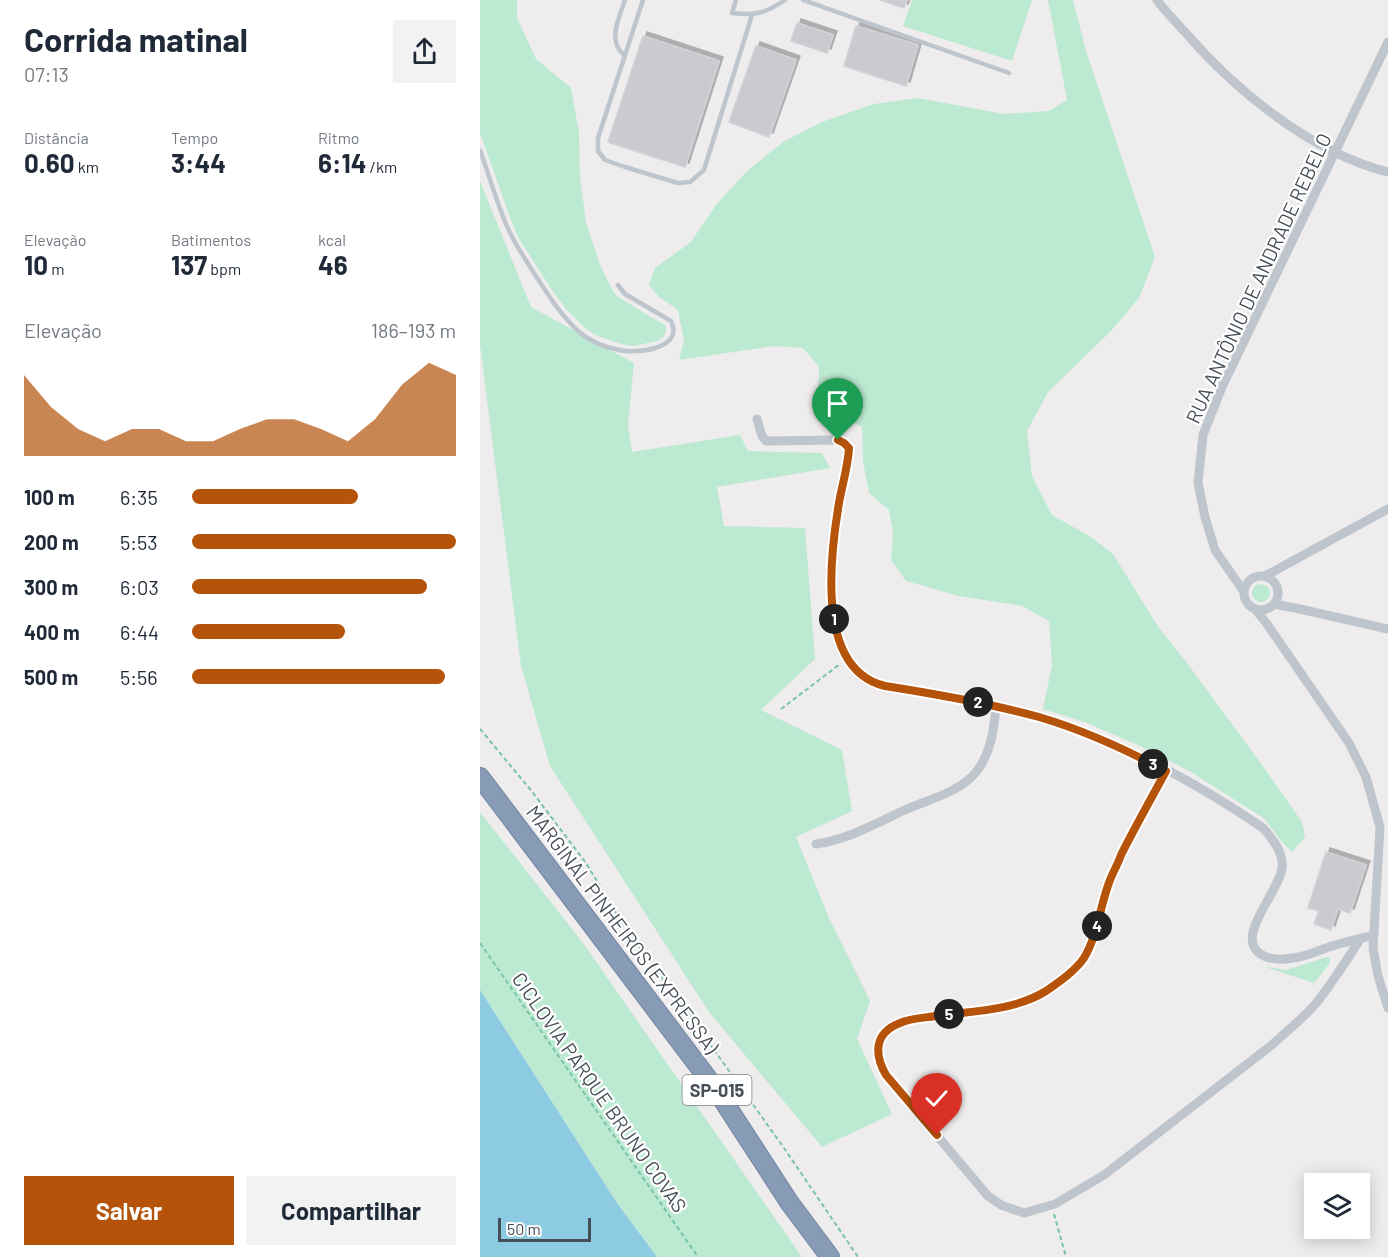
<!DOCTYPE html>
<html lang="pt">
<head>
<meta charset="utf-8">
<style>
	:root { --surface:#fff; --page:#f2f2f3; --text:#1f2937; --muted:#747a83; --accent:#b45309 }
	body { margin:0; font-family:Barlow,sans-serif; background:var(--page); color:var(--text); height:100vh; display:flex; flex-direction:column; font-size:22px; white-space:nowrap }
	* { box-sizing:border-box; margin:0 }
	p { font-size:20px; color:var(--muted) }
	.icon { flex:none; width:33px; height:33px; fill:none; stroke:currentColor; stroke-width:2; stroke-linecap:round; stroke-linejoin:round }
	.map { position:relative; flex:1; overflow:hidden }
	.drawer { display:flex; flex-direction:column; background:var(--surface); width:480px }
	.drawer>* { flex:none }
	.controls { position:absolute; left:824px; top:1173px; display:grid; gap:12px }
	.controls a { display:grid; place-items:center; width:66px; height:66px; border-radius:0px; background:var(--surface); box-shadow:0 3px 15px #0003; font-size:30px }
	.scale { position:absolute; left:18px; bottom:15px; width:93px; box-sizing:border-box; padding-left:6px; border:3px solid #464e57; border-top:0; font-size:16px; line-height:21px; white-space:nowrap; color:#464e57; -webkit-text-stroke:4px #fff; paint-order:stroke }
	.pin { position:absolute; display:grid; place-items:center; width:51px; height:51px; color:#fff; margin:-62px -26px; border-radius:50% 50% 50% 0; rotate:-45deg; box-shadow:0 0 6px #0007 }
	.pin .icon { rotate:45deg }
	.km { position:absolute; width:30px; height:30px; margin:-15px; border-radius:50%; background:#222; color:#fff; font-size:16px; line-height:30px; text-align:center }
	.round { display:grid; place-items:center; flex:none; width:63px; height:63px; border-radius:0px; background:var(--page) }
	.overview { display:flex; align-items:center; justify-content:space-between; height:102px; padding:0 24px }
	h1 { font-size:33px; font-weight:700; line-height:45px }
	.figures { display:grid; grid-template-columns:repeat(3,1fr); gap:9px; height:102px; padding:6px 24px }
	.figures div { display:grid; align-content:center }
	.figures b { font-size:26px; font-weight:700 }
	.figures small { font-size:16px; font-weight:400 }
	.figures p { font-size:16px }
	.chart { height:168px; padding:12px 24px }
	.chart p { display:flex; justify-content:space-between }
	.chart svg { width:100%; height:108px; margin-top:6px; fill:var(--accent); opacity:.7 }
	.primary-button { display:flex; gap:12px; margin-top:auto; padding:12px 24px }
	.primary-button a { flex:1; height:69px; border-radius:0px; background:var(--accent); color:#fff; font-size:24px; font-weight:700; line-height:69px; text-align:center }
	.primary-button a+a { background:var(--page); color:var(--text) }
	ul { padding:0 24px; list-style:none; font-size:20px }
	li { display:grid; grid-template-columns:96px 72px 1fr; align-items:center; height:45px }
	li i { height:15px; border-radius:8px; background:var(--accent) }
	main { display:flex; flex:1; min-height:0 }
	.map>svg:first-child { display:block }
	.green { fill:#bce9d1 }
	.water { fill:#8dcbe3 }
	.building { fill:#cacad0; stroke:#d0d1d7; stroke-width:1.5; filter:url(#shadow) }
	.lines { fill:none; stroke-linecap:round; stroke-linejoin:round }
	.highway-casing { stroke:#7286a2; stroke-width:20 }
	.path { stroke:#78c4a4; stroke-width:2; stroke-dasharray:4.5 3; stroke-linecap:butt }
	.lane { stroke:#bec5cd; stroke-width:4.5 }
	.street { stroke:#bec5cd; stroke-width:9 }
	.highway { stroke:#879bb7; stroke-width:18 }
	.route-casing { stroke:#fff; stroke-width:12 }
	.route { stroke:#b45309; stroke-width:8 }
	.labels { text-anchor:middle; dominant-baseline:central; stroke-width:4.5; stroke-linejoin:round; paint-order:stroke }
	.shield { fill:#fff; stroke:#7e8389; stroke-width:1.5 }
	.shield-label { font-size:18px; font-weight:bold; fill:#464e57 }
	.street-label { font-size:20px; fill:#464e57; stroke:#fff }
</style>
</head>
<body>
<main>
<section class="drawer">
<div class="overview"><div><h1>Corrida matinal</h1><p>07:13</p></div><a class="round"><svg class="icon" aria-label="share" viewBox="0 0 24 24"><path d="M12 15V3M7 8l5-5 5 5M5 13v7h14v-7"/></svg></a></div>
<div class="figures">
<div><p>Distância</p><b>0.60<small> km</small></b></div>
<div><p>Tempo</p><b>3:44</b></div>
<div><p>Ritmo</p><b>6:14<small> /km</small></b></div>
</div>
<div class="figures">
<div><p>Elevação</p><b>10<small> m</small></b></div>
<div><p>Batimentos</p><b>137<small> bpm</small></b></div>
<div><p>kcal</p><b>46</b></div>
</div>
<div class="chart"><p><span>Elevação</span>186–193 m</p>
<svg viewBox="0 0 160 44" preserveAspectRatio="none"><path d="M0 44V11L10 24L20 33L30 38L40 33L50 33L60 38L70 38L80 33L90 29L100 29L110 33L120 38L130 29L140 15L150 6L160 11V44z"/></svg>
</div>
<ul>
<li><b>100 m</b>6:35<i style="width:63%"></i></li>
<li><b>200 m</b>5:53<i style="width:100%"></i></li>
<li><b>300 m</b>6:03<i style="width:89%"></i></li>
<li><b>400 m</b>6:44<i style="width:58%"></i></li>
<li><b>500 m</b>5:56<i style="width:96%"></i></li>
</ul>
<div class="primary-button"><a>Salvar</a><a>Compartilhar</a></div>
</section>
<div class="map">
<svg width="908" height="1257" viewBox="0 0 908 1257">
	<defs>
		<filter id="shadow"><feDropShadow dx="4" dy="-4" stdDeviation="0" flood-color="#0004"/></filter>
	</defs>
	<rect width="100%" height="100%" fill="#eeecec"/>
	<!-- green -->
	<path class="green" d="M0 0H37V18L56 59 91 88 99 132 100 177 106 222 120 265 134 293 138 297 186 326V332L183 337 177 341 154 346 141 344 115 335 103 326 86 309 74 293 39 239 31 220 0 133Z
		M432 0H552L532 61 423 26Z
		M568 0H593L606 51 675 257 659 298 631 331 568 392 547 431 552 476 572 515 611 537 633 554 679 628 707 663 782 765 822 822 825 837 812 852 801 841 785 819 711 772 667 749 605 722 563 709 572 665 569 621 542 606 479 596 426 581 411 560 413 533 409 510 389 493 383 461 382 427 367 419H343L338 399 339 367 323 348 294 346 199 360 204 341 198 310 179 297 169 285 175 268 211 242 236 205 267 171 303 142 342 122 394 104 438 98 524 114 569 111 587 100Z
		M0 181 51 307 154 363 148 425 152 452 260 435 268 451 342 453 350 468 237 487 244 526 325 528 335 659 281 710 362 750 372 811 316 837 349 918 390 1001 377 1039 412 1114 342 1147 229 1012 70 766 41 666 0 345Z
		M772 593a9 9 0 1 1 18 0a9 9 0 1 1-18 0Z
		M0 812 103 943 322 1257H177L137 1203 0 990Z
		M847 957 850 959V963L834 983 782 966 806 970Z"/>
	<!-- water -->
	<path class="water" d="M0 990 137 1203 177 1257H0Z"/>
	<!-- building -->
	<path class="building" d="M400 0H427L424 8Z
		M317 23 353 35 347 53 311 41Z
		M376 26 438 45 426 86 364 66Z
		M163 36 239 61 205 167 128 142Z
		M276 46 316 60 289 137 249 122Z
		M846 852 886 865 870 913 858 909 851 930 834 924 839 911 828 908Z"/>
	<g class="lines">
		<!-- highway casing -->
		<g class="highway-casing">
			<path id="highway" d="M0 777 235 1088 309 1202 350 1257"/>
		</g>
		<!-- path -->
		<path class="path" d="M301 709 360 664
			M0 729 50 789 106 863 142 923 200 1002 304 1148 378 1257
			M0 943 218 1257
			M574 1214 586 1257"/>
		<!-- lane -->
		<path class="lane" d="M163 0 118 138V151L125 160 145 167 198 183 210 182 224 170 272 15
			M256 0 252 13C275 16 286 13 305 0
			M323 0 529 73
			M144 55C127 41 139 18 145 0
			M0 150C9 175 16 200 26 224 34 243 45 259 56 276 68 295 81 315 98 331 109 341 124 347 139 350 156 354 205 349 191 321L145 294 138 285"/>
		<!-- street -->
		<path class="street" d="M677 0C685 11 695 21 704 31 755 90 831 153 908 172
			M277 419 282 436 286 441 358 440 364 443 369 448C368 467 362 485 359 503 352 543 344 616 363 652 370 667 382 677 395 684 413 689 432 690 450 693 486 700 522 707 557 717 635 738 716 782 783 828 793 839 804 853 802 868 800 890 757 934 778 952 786 960 802 960 813 958 825 957 837 951 849 947 863 942 879 939 894 935
			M785 576 908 509
			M764 593a17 17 0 1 1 34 0a17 17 0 1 1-34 0Z
			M764 592 735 550 725 517 718 483 723 435 742 387 908 42
			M794 604 820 609 908 629
			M775 609 787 624 869 743 886 777 900 827 893 948 898 976 908 1008
			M686 771C667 805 643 844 630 880 620 905 618 935 604 958 594 972 577 984 562 993 530 1011 491 1011 456 1016 444 1018 431 1018 420 1023 395 1033 394 1054 406 1075L508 1196 521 1205 544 1213 575 1204 624 1175 793 1044C808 1030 825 1017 838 1001 853 981 867 960 881 938
			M336 844C368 840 398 822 427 809 450 799 480 792 496 772 511 753 514 730 516 706"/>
		<!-- highway -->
		<use href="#highway" class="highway"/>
	</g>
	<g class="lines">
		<!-- route casing -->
		<g class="route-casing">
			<path id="route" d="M358 440 364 443 369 448C368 467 362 485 359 503 350 556 335 669 405 686 456 694 508 703 559 717 603 730 645 749 686 771 671 799 655 827 641 855 638 864 633 872 630 880 620 905 618 935 604 958 595 971 579 982 566 991 534 1011 492 1011 456 1016 444 1018 431 1018 420 1023 394 1033 394 1054 406 1075L457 1135"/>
		</g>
		<!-- route -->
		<use href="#route" class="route"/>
	</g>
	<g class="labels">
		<!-- shield labels -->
		<rect class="shield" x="202.5" y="1075" width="69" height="30" rx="4.5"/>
		<g class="shield-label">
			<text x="237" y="1090">SP-015</text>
		</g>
		<!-- street labels -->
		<g class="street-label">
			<text transform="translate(778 278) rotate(-65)">RUA ANTÔNIO DE ANDRADE REBELO</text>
			<text transform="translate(143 929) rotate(53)">MARGINAL PINHEIROS (EXPRESSA)</text>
			<text transform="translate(120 1092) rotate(55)">CICLOVIA PARQUE BRUNO COVAS</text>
		</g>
	</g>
</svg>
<div class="controls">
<a><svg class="icon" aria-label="layers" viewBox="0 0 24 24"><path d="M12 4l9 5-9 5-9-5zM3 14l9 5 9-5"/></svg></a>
</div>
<div class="scale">50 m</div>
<div class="pin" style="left:358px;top:440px;background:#1e9e55"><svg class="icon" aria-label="arrive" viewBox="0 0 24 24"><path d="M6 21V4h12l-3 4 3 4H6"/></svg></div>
<div class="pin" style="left:457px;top:1135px;background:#d93025"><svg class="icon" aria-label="check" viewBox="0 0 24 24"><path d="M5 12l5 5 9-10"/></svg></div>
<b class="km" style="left:354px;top:619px">1</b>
<b class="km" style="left:498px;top:702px">2</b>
<b class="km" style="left:673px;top:764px">3</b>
<b class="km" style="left:617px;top:926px">4</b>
<b class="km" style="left:469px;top:1014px">5</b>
</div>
</main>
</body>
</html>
